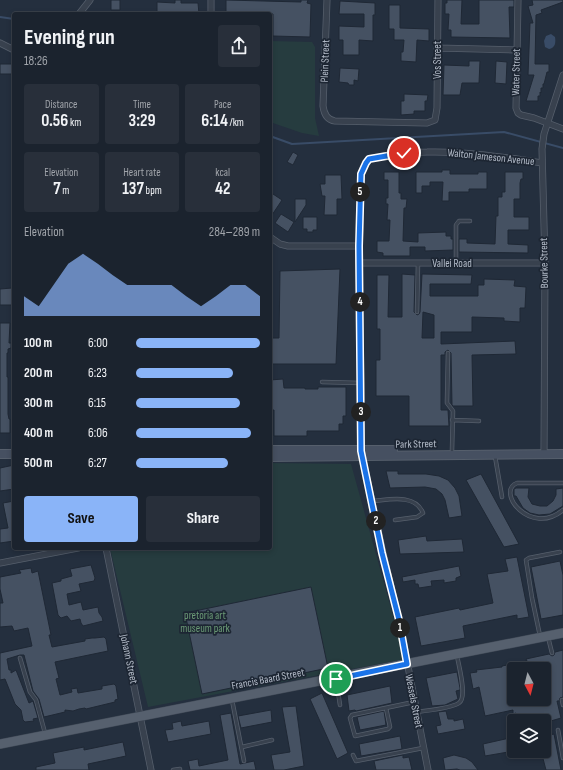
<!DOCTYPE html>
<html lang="en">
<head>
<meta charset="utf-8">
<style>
	:root { --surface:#1b232e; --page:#282f3a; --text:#f1f3f6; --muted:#a0a4aa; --line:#39404a; --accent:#8ab4f8 }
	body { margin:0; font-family:"Sofia Sans Condensed",sans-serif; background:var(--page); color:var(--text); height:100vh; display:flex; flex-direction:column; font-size:15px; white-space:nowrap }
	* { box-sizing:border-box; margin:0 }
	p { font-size:13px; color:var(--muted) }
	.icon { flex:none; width:22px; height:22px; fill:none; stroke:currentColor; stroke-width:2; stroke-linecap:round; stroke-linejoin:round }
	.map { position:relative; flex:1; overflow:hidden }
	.drawer { position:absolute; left:12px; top:12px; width:260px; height:538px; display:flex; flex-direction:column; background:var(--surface); border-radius:4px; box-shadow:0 2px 6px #0003,0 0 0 1px var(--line) }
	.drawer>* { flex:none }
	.needle { width:26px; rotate:173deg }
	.controls { position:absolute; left:507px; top:662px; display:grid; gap:8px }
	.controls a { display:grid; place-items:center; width:44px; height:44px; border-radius:4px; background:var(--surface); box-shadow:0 2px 6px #0003,0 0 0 1px var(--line); font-size:20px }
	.pin { position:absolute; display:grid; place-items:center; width:34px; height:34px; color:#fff; margin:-17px; border:2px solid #fff; border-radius:50%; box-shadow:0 1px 4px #0007 }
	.km { position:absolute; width:20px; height:20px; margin:-10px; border-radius:50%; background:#222; color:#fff; font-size:11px; line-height:20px; text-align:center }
	.round { display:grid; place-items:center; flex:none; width:42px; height:42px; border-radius:4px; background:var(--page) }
	.headline { display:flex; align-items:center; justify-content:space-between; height:68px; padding:0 12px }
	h1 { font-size:22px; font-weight:700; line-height:30px }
	.stats { display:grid; grid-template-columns:repeat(3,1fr); gap:6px; height:68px; padding:4px 12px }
	.stats div { display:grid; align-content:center; border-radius:4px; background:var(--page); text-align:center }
	.stats b { font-size:17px; font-weight:700 }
	.stats small { font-size:11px; font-weight:400 }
	.stats p { font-size:11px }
	.chart { height:112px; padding:8px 12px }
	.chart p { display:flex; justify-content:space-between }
	.chart svg { width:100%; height:72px; margin-top:4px; fill:var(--accent); opacity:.7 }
	.primary-button { display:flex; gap:8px; margin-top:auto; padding:8px 12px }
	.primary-button a { flex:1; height:46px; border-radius:4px; background:var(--accent); color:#111; font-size:16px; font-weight:700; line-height:46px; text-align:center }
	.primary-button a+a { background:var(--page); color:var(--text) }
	ul { padding:0 12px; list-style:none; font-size:13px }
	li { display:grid; grid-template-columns:64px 48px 1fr; align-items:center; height:30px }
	li i { height:10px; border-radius:5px; background:var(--accent) }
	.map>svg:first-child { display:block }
	.green { fill:#263c3f }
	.water { fill:#394c67 }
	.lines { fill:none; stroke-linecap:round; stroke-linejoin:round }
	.stream { stroke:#394c67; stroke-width:2 }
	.building { fill:#455162; stroke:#1f2835; fill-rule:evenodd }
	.lane-casing { stroke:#565f6c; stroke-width:4.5 }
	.street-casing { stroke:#565f6c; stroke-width:7 }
	.secondary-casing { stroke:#565f6c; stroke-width:10 }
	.primary-casing { stroke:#414a57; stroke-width:10 }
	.lane { stroke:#38414e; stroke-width:3 }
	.street { stroke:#38414e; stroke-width:5.5 }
	.secondary { stroke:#465061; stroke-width:8 }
	.primary { stroke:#56606e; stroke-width:9 }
	.route-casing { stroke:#fff; stroke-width:8 }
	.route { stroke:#1a73e8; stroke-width:5 }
	.labels { text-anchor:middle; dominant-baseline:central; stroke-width:3.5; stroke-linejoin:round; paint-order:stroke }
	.street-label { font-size:11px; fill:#b4bcc9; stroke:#1d2633 }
	.park-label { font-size:11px; fill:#6b9a76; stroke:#1d2633 }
</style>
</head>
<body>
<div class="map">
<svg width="563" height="770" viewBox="0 0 563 770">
	<rect width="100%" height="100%" fill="#242f3e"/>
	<!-- green -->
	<path class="green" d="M270 41 312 42 315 47V118L319 136 302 133 270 122Z
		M270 463 351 464 405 659 148 707 110 548H270Z"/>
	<!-- water -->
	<path class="water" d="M551 34 555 37C556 43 555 48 549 49L545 47 544 41 546 36Z"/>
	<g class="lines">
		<!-- stream -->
		<path class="stream" d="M0 17 14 19
			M270 136 292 144 504 132 563 148"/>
	</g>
	<!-- building -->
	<path class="building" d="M111 0H120V10H111Z
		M175 0H181V3H198L199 14 157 12V2L175 3Z
		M226 0 301 2V0H308L307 3 311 4 310 37 273 36V14L226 12Z
		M447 0H462L461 24H479V0H514V7H509L510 38 451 37V30H448L449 14H445V3H447Z
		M532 0H563V2L541 10 542 13 536 15 535 64H549V72H547L544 84H543V88H541V93L540 92V96H538V101H526L534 75H528L530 23H533L528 6 533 5Z
		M340 1 375 3V15H373V41L359 40V55H343V40H339V26L364 27V14H339Z
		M389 5H400V28L429 29V41L417 40 416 62 401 61V52H403L404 40H394V29H389Z
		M469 61H480L479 83H462L460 95H443L444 65 469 66Z
		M496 61 507 62 506 84 495 83Z
		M0 64H14V74H0Z
		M340 68 359 69 358 81 354 80V85H349L348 83 339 82Z
		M404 94 428 95 427 101H425V111H414V114L401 115V101H404Z
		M293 152 298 155 293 165 287 162Z
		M442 170H450V174H478V172H487V189H469V192H449V201H442L443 182H430V186H422V193H416V172H442Z
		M384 172H399V193H401V199H407L406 208H404L403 241 418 242V233L446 232V236H451V239H453V250L425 251V247H410V256H383V253L377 252V241H389L390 220H387L388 204H386V198H388V180H384Z
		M505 172H523V179H521L520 183V199H514V217H529V230H508V244L528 245V253L459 252V239H467V243L495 244 496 216H498V197H502V192H505Z
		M325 175H341L342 199H337V215H324L325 196H322L320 184H325Z
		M270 192 282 200 270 218Z
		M295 199H306V205L295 222Z
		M281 214 294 222 288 232 275 223Z
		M303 217H317V230H313V232H307V229H303Z
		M340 269 336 364H270V338H279L280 271Z
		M402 274 415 275 414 312 417 315 419 314 420 312 422 274 472 275 471 284H430V296H478V285H484V279L515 280 514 286 526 287 525 308H520V322L504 321V318L472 317V332H441V344L515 341 516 354 472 355 473 406H453L452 405 451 353 448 350 445 352V355H441V410H448L449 426H409V396H376V360H380V329H377V275H389L388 317H402ZM423 312 434 315V338H422Z
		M12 288V305H0V289Z
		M0 323H10L9 343H11V348L8 349V353H7V377H8V414L9 419H10V433H0Z
		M283 379 284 388H305V389H318V387H346V416H343V424H339V431H307V436H274V410H270V380Z
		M14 465V489L0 491V468Z
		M386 471H398V474H426L439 476 448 480 455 488 459 496 462 516 449 518 445 500 442 494 436 489 425 487 390 488Z
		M481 474 519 544 504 547 466 480Z
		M516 488H529L528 497 532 504 540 506H547L553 501 556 495V489L563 488V506L550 514 539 515 530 513 523 508 516 496H514V489Z
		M14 501V541L0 543V529L8 528 3 503Z
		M426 536 427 541 462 539 464 552 400 554 398 540Z
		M517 557 529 617 517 619V615L463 626 465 638 421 646 415 617 459 608 460 610 493 603 487 574 508 571 505 559Z
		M560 561 563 575V615L541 619 531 567Z
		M91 565 95 578 94 581 79 584 81 591 67 594 69 605 81 602 83 610 98 607 99 613 102 617 103 621 83 626 81 623 80 619 71 621 67 616 61 618 58 615 52 583 61 581V579L72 576 70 569Z
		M459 566 461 576 456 578V581L444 583V580L431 581 432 586 419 588 418 584H415V580L403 582 402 577Z
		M31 568 32 573 38 571 51 635H49L52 647 85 641V639L92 638H95L104 637 106 639 108 651 55 662 59 678 56 679 60 695 72 692 71 689 77 688 78 693 102 689V686L114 684 116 686 118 699 115 700V702L86 709 85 708 79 709 73 711 65 710V712L44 717 39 699 33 691 24 655H20L7 659 9 670H11V673L16 670 29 703 33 701 38 718 33 719 34 721 25 722 23 720 21 710 15 704 5 679 0 680V653L32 646 28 628 14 631 12 626 0 627V603H3L0 589V577L21 573 19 570Z
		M311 587 328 668 202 694 185 613Z
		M563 650V697L560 698 559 701H557L561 718 544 723V721H518L516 713 513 714V710L485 716 479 687 473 689 470 673 477 672 476 670 502 667V666L527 661 526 659 549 654 552 656 554 655 555 652ZM514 669H544V699H514Z
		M457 672 460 688V690L456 691 458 699 445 705 432 706 426 678Z
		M390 686 392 703 356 711 355 710 349 711 347 695Z
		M322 693 348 753 337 759 310 699Z
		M296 706 304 766 284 770H274L271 755 290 752 282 707Z
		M271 710 272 722 241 728 238 716Z
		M384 711 386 725 360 730 357 717Z
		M446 711 448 719H454V721L463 719 465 729 438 734 436 726 441 725 438 712Z
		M231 713 240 764 254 761 256 770H190L188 761 198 759 199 766 228 760 220 715Z
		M181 721 182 726 209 721 211 734 168 742 165 730 173 729 172 723Z
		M554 734 561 770H546L541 751H544V736Z
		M400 736 402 749 361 756 359 744Z
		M514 737V751L485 756 483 744Z
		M123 742 126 756 88 764 89 770H36V767L55 763 53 753 84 747V750Z
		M403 755V758L409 757 412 770H376L374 761Z
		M454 755 466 758 472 762 478 770H460L457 769 445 770 443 758Z"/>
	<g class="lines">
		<!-- lane casing -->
		<g class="lane-casing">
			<path id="lane" d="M456 263V225L459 221H470
				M417 312 418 263
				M448 353 447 400V403L453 411 452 450
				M322 382 361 383
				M452 420 479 421
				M495 456 502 497
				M563 483H517C495 492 531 537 563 510
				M372 501C388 500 415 493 423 513L417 517 395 520
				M540 636 532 598 526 560 529 558 560 552
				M548 637 552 653
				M20 658 30 692 36 700 45 733
				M336 679 340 705
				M232 700 244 761
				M562 700 563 705
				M386 708 390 727 388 729 355 736 350 718 352 715 414 702
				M416 712C425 711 452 708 459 703 468 697 458 664 457 655
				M558 730 563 758
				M242 747 272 740
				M353 755 356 761 423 748
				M173 770 180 769"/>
		</g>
		<!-- street casing -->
		<g class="street-casing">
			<path id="street" d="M327 0 323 106C324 114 327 120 335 121L427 123 435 120 437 108 438 0
				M518 0 516 108 518 113 521 115 534 118 563 129
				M79 14 90 0
				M211 14V0
				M0 43 14 50
				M437 48 517 50
				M270 237 280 244 288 246H359
				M359 263H545
				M544 454 545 263 542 149 544 134 563 75
				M106 548 151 770
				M0 563 78 548
				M428 770 399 620 383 553 361 451V383L359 263 361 174 366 163 369 159C388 155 407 152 427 152 465 151 504 157 542 163"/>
		</g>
		<!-- secondary casing -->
		<g class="secondary-casing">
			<path id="secondary" d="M270 450H393
				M0 454H14
				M270 457 563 454"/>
		</g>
		<!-- primary casing -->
		<g class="primary-casing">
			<path id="primary" d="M0 744 563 633"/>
		</g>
		<!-- lane -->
		<use href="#lane" class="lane"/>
		<!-- street -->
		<use href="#street" class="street"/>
		<!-- secondary -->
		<use href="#secondary" class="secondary"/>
		<!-- primary -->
		<use href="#primary" class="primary"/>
	</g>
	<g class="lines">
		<!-- route casing -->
		<g class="route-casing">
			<path id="route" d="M336 679 407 664 399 620 382 553 361 451 359 246 361 174 366 163 369 159 404 153"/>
		</g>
		<!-- route -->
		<use href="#route" class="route"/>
	</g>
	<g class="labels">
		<!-- street labels -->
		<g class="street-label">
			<text transform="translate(437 60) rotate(-90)">Vos Street</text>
			<text transform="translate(325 61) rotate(-88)">Plein Street</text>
			<text transform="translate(516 72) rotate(-89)">Water Street</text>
			<text transform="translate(491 157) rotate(6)">Walton Jameson Avenue</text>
			<text x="452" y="263">Vallei Road</text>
			<text transform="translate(544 263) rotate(-91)">Bourke Street</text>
			<text transform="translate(416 444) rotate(-1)">Park Street</text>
			<text transform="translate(129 659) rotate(78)">Johann Street</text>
			<text transform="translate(268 679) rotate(-11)">Francis Baard Street</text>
			<text transform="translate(414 701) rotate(79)">Wessels Street</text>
		</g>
		<!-- park labels -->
		<g class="park-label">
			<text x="205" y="615">pretoria art<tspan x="205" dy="13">museum park</tspan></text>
		</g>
	</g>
</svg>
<div class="controls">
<a><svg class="needle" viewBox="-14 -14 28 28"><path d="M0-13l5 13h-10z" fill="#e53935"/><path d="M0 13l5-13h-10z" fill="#a0a4aa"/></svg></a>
<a><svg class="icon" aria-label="layers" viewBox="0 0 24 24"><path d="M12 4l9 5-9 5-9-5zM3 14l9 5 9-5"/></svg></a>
</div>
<div class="pin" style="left:336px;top:679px;background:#1e9e55"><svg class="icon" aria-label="arrive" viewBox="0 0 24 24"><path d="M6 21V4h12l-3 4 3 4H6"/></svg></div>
<div class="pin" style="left:404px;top:153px;background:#d93025"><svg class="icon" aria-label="check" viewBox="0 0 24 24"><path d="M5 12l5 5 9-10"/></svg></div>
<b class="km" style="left:400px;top:628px">1</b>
<b class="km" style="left:376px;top:521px">2</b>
<b class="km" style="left:361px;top:412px">3</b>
<b class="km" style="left:360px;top:302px">4</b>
<b class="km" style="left:360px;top:192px">5</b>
<section class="drawer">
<div class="headline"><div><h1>Evening run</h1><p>18:26</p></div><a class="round"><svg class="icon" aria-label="share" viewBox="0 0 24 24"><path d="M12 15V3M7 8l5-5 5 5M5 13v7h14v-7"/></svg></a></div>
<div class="stats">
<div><p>Distance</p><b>0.56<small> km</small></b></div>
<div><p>Time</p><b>3:29</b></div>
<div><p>Pace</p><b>6:14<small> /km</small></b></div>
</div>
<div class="stats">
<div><p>Elevation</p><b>7<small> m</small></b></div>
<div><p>Heart rate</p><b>137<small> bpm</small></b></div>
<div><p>kcal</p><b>42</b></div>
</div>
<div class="chart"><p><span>Elevation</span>284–289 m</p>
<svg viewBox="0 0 160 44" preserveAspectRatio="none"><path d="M0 44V32L10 38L20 25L30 12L40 6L50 12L60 19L70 25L80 25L90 25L100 25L110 32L120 38L130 32L140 25L150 25L160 32V44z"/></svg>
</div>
<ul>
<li><b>100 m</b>6:00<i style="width:100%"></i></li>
<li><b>200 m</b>6:23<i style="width:78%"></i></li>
<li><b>300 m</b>6:15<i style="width:84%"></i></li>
<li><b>400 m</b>6:06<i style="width:93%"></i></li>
<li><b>500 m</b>6:27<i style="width:74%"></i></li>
</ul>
<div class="primary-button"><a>Save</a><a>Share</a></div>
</section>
</div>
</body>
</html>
